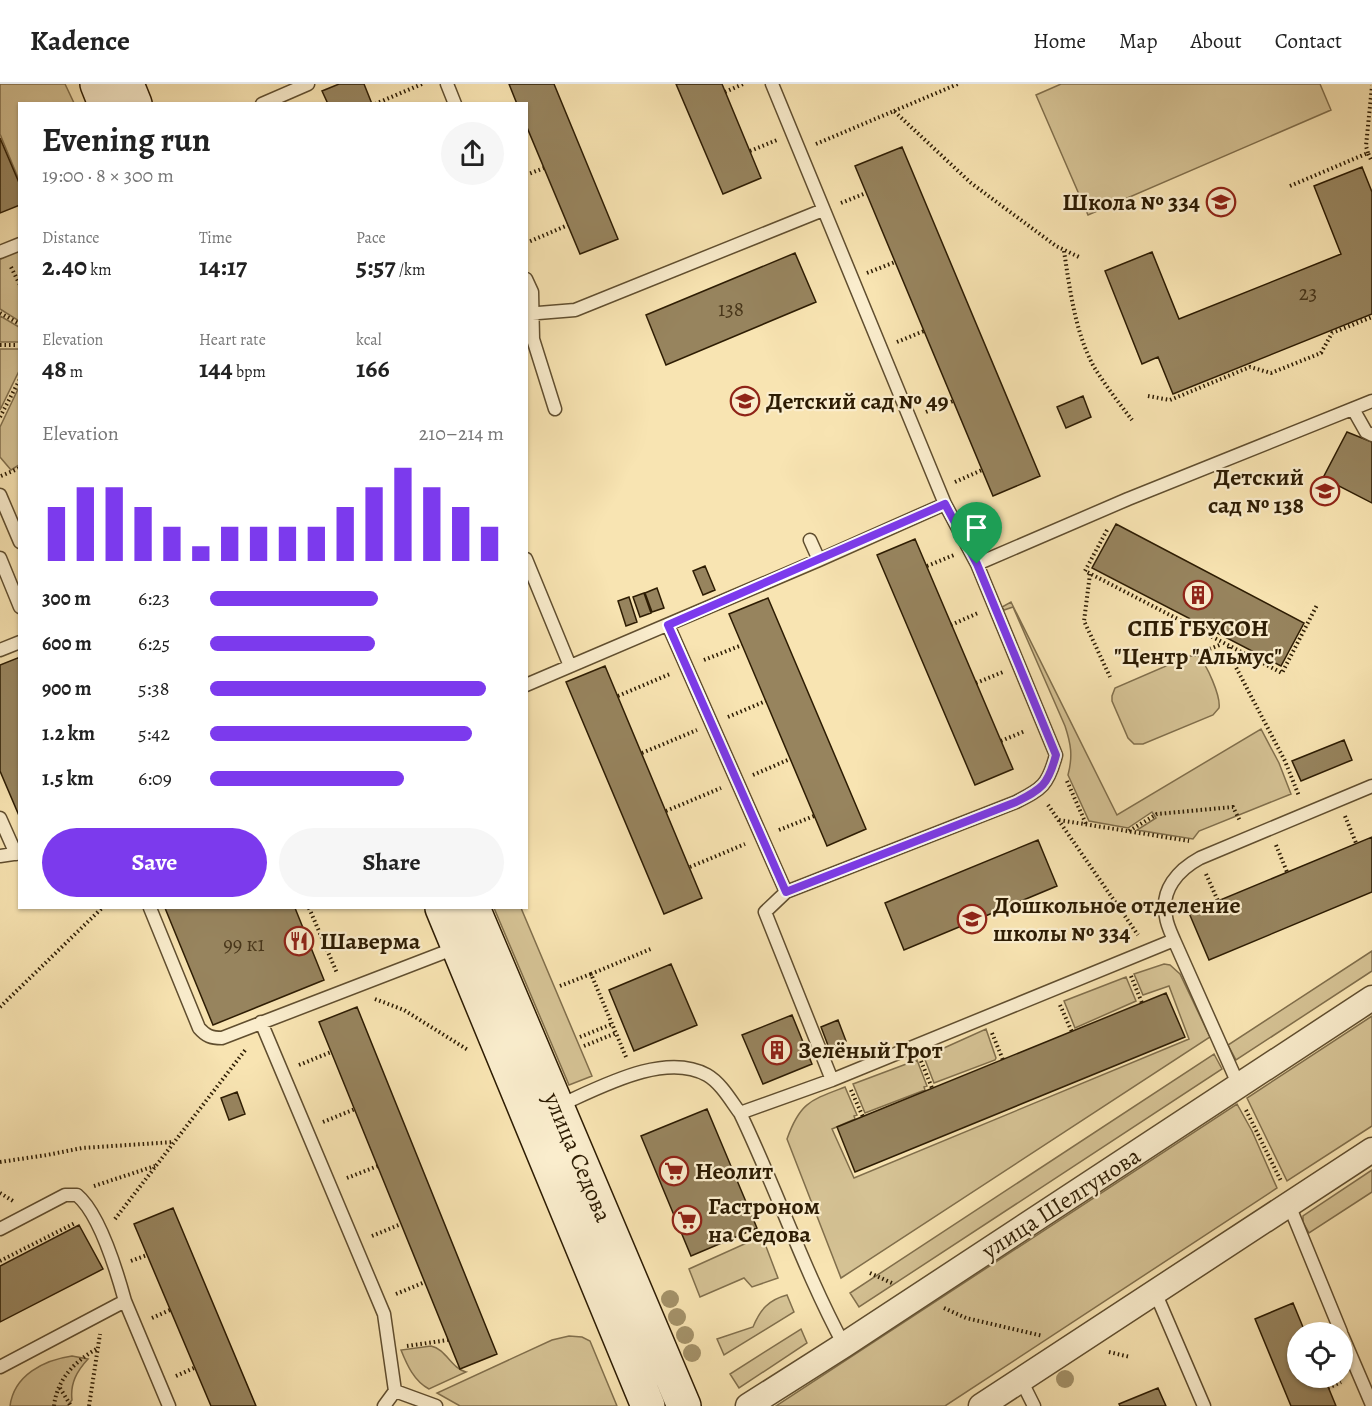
<!DOCTYPE html>
<html lang="en">
<head>
<meta charset="utf-8">
<style>
	:root { --surface:#fff; --page:#f6f6f6; --text:#222; --muted:#767676; --line:#e0e0e0; --accent:#7c3aed }
	body { margin:0; font-family:Alegreya,serif; background:var(--page); color:var(--text); height:100vh; display:flex; flex-direction:column; font-size:22px; white-space:nowrap }
	* { box-sizing:border-box; margin:0 }
	p { font-size:20px; color:var(--muted) }
	.icon { flex:none; width:33px; height:33px; fill:none; stroke:currentColor; stroke-width:2; stroke-linecap:round; stroke-linejoin:round }
	.map { position:relative; flex:1; overflow:hidden }
	.panel { position:absolute; left:18px; top:18px; width:510px; height:807px; display:flex; flex-direction:column; background:var(--surface); border-radius:0px; box-shadow:0 2px 4px #0004 }
	.panel>* { flex:none }
	.fabs { position:absolute; left:1287px; top:1238px; display:grid; gap:12px }
	.fabs a { display:grid; place-items:center; width:66px; height:66px; border-radius:50%; background:var(--surface); box-shadow:0 2px 4px #0004; font-size:30px }
	.pin { position:absolute; display:grid; place-items:center; width:51px; height:51px; color:#fff; margin:-62px -26px; border-radius:50% 50% 50% 0; rotate:-45deg; box-shadow:0 0 6px #0007 }
	.pin .icon { rotate:45deg }
	.round { display:grid; place-items:center; flex:none; width:63px; height:63px; border-radius:32px; background:var(--page) }
	.head { display:flex; align-items:center; justify-content:space-between; height:102px; padding:0 24px }
	h1 { font-size:33px; font-weight:600; line-height:45px }
	.metrics { display:grid; grid-template-columns:repeat(3,1fr); gap:9px; height:102px; padding:6px 24px }
	.metrics div { display:grid; align-content:center }
	.metrics b { font-size:26px; font-weight:600 }
	.metrics small { font-size:16px; font-weight:400 }
	.metrics p { font-size:16px }
	.chart { height:168px; padding:12px 24px }
	.chart p { display:flex; justify-content:space-between }
	.chart svg { width:100%; height:108px; margin-top:6px; stroke:var(--accent); stroke-width:6 }
	.cta { display:flex; gap:12px; margin-top:auto; padding:12px 24px }
	.cta a { flex:1; height:69px; border-radius:36px; background:var(--accent); color:#fff; font-size:24px; font-weight:600; line-height:69px; text-align:center }
	.cta a+a { background:var(--page); color:var(--text) }
	ul { padding:0 24px; list-style:none; font-size:20px }
	li { display:grid; grid-template-columns:96px 72px 1fr; align-items:center; height:45px }
	li i { height:15px; border-radius:8px; background:var(--accent) }
	header { display:flex; align-items:center; gap:36px; box-sizing:border-box; height:84px; padding:0 30px; background:var(--surface); border-bottom:2px solid var(--line) }
	header strong { font-size:28px }
	nav { display:flex; gap:33px; margin-inline-start:auto; font-size:21px }
	.map>svg:first-child { display:block }
	.green { fill:#d5c294; stroke:#816f4c; stroke-width:1.5 }
	.building { fill:#97845e; stroke:#2d1c03; stroke-width:1.5 }
	.lines { fill:none; stroke-linecap:round; stroke-linejoin:round }
	.service-casing { stroke:#604e2f; stroke-width:15 }
	.minor-casing { stroke:#604e2f; stroke-width:27 }
	.secondary-casing { stroke:#2d1c03; stroke-width:36 }
	.path { stroke:#2d1c03; stroke-width:4; stroke-dasharray:1.5 3; stroke-linecap:butt }
	.service { stroke:#faedcd; stroke-width:12 }
	.minor { stroke:#faedcd; stroke-width:24 }
	.secondary { stroke:#faedcd; stroke-width:33 }
	.tree { fill:#a49269 }
	.route-casing { stroke:#fff; stroke-width:12 }
	.route { stroke:#7c3aed; stroke-width:8 }
	.labels { text-anchor:middle; dominant-baseline:central; stroke-width:4.5; stroke-linejoin:round; paint-order:stroke }
	.number-label { font-size:21px; fill:#48361a }
	.poi-label { font-size:24px; font-weight:bold; fill:#2d1c03; stroke:#faedcd; text-anchor:start }
	.street-label { font-size:24px; fill:#2d1c03; stroke:#faedcd }
</style>
</head>
<body>
<header>
<strong>Kadence</strong>
<nav><a>Home</a><a>Map</a><a>About</a><a>Contact</a></nav>
</header>
<div class="map">
<svg width="1372" height="1322" viewBox="0 0 1372 1322">
	<rect width="100%" height="100%" fill="#f8e4b2"/>
	<filter id="stains"><feTurbulence type="fractalNoise" baseFrequency=".00333" numOctaves="4"/><feColorMatrix values="0 0 0 0 .2 0 0 0 0 .09 0 0 0 0 .02 0 0 0 .5 -.17"/></filter>
	<radialGradient id="worn" r=".72"><stop offset=".6" stop-color="#630" stop-opacity="0"/><stop offset="1" stop-color="#630" stop-opacity=".3"/></radialGradient>
	<!-- green -->
	<path class="green" d="M0 0H65L74 19 20 20 19 96 0 50Z
		M1061 0H1320L1331 26 1088 131 1036 11Z
		M19 166V237L0 225V175Z
		M0 232 19 243V258H0Z
		M0 265H20L19 287 0 326Z
		M19 303V381L11 386 0 373V343Z
		M1011 518 1117 731 1261 645 1279 679 1291 710 1199 747 1193 755 1137 746 1156 734 1152 728 1128 744 1089 737 1068 691C1073 672 1071 660 1065 642L1013 523 1004 526 1002 523Z
		M1189 572H1198C1207 580 1221 613 1219 624L1213 631 1143 660H1134L1128 654 1112 617V612L1115 604Z
		M494 824H521L592 992 569 1001Z
		M1372 867V887L1236 976 1228 961Z
		M1164 880 1170 881 1180 890 1210 953 841 1194 787 1055C800 1018 811 1016 845 1003L857 1031 854 1032 855 1035 832 1045 854 1094 1189 955 1169 902 1143 911 1134 890Z
		M1126 893 1136 917 1075 944 1064 917Z
		M1372 932V1042L1287 1097 1247 1014Z
		M986 945 996 974 995 976 934 999 924 973Z
		M1214 970 1222 985 859 1223 850 1209Z
		M917 976 927 1002 924 1003 925 1006 865 1029 853 1000Z
		M1237 1020 1252 1047 1277 1104 945 1322H776Z
		M1372 1086V1108L1309 1149 1303 1138V1132Z
		M762 1152 778 1194 752 1203 744 1194 700 1213 689 1185Z
		M787 1211 794 1228 724 1271 717 1255 753 1243C760 1226 768 1216 787 1211Z
		M801 1245 807 1259 739 1304 730 1290Z
		M569 1252 582 1253 590 1257 617 1322H460L437 1309 552 1256Z
		M431 1262C446 1265 451 1284 466 1288L429 1305C414 1297 407 1281 401 1266Z
		M72 1272 88 1275C77 1287 70 1299 72 1316L67 1322H10C14 1291 44 1276 72 1272Z"/>
	<!-- building -->
	<path class="building" d="M339 0H364L372 20H328L322 7Z
		M509 0H554L618 155 580 170 526 41V20H517Z
		M676 0H722L761 94 723 110Z
		M0 54 20 101V121L0 129Z
		M902 63 1040 392 993 412 855 82Z
		M1362 83 1372 108V230L1173 310 1158 273 1142 280 1105 187 1152 168 1179 235 1341 170 1314 102Z
		M795 169 816 218 666 281 646 231Z
		M1083 312 1091 333 1066 344 1057 323Z
		M1347 348 1372 358V419L1333 399 1334 397 1324 392Z
		M1116 440 1304 539 1281 582 1092 484Z
		M915 455 1013 685 975 701 877 471Z
		M705 482 715 506 703 511 693 487Z
		M657 504 664 524 652 528 645 509Z
		M644 509 651 529 640 533 633 513Z
		M629 513 637 538 626 542 618 517Z
		M768 514 866 745 827 762 729 530Z
		M20 573V734L0 687V581Z
		M605 582 702 814 664 830 566 598Z
		M1344 656 1352 676 1301 697 1292 677Z
		M1372 753V808L1209 876 1189 829Z
		M1038 756 1057 802 904 866 885 819Z
		M165 824H295L324 896 213 941Z
		M671 880 697 941 634 967 609 906Z
		M1166 909 1185 953 855 1088 837 1043Z
		M357 923 497 1270 460 1285 319 938Z
		M792 931 812 980 763 1000 742 951Z
		M838 936 846 957 829 964 821 943Z
		M237 1008 245 1030 229 1036 221 1014Z
		M707 1025 757 1144 691 1172 641 1052Z
		M173 1124 256 1322H211L134 1140Z
		M79 1141 103 1185 0 1238V1182Z
		M1293 1219 1305 1248H1298V1293H1324L1336 1322H1291L1255 1235Z
		M1158 1304 1166 1322H1120L1119 1320Z"/>
	<g class="lines">
		<!-- service casing -->
		<g class="service-casing">
			<path id="service" d="M447 0 455 20
				M262 20 308 0
				M0 168 20 160
				M526 195 532 208 533 255 555 325
				M526 230 575 226 823 126
				M1353 325 1366 348 1372 351
				M0 411 20 458
				M810 456 819 476
				M0 474 20 523
				M526 475 570 582
				M977 480 1128 415 1372 317
				M668 541 786 808
				M0 566 20 558
				M526 601 819 476 945 420 772 0
				M0 734 16 770
				M0 772 20 769
				M150 824 199 944C206 952 211 954 222 954L458 863
				M1174 856 1239 1002
				M261 938 384 1230 395 1307 436 1322
				M832 996 765 828 786 808 1016 718C1042 705 1048 701 1056 671L977 480 945 420
				M558 1022C599 1004 664 967 707 991 721 999 731 1017 740 1029
				M1289 1121 1341 1248
				M0 1145 65 1111H77C100 1130 117 1188 125 1217
				M1155 1208 1204 1322
				M1342 1251 1372 1321
				M844 1261C804 1187 777 1106 740 1029L832 996 1174 856C1171 849 1167 841 1166 833 1160 806 1178 786 1200 774L1372 702
				M0 1283 125 1217 169 1322
				M1021 1296 1034 1322
				M384 1322 395 1307"/>
		</g>
		<!-- minor casing -->
		<g class="minor-casing">
			<path id="minor" d="M748 1322 844 1261 1372 914
				M981 1322 1372 1066"/>
		</g>
		<!-- secondary casing -->
		<g class="secondary-casing">
			<path id="secondary" d="M97 0 105 20
				M127 0 135 20
				M442 824 648 1322
				M473 824 684 1322"/>
		</g>
		<!-- path -->
		<path class="path" d="M725 8 743 0
			M375 20 422 0
			M894 27 958 0
			M816 60 894 27 971 99 1056 162 1079 173
			M750 67 777 56
			M1368 69 1366 62 1372 2
			M526 91 544 84
			M1290 102 1368 69 1372 78
			M841 119 866 109
			M526 159 568 141
			M1064 167C1070 206 1075 248 1094 283 1105 301 1119 319 1132 336
			M11 183 20 201
			M867 189 895 178
			M0 229 20 240
			M897 258 924 247
			M0 261H20
			M1148 312 1170 316 1250 283 1271 289 1321 269 1332 249 1372 233
			M926 328 953 317
			M0 333 20 295
			M1 392 20 384
			M955 398 982 386
			M1107 446 1085 487 1282 589 1317 521
			M927 482 954 471
			M1090 490 1084 537 1110 593
			M951 541 978 529
			M1229 563V570L1285 677 1299 712
			M1197 570 1222 560
			M704 576 742 561
			M976 599 1003 588
			M618 612 670 590
			M728 633 766 617
			M1001 657 1025 647
			M642 669 697 646
			M753 691 790 675
			M1067 697 1086 740
			M1048 721 1138 851
			M666 727 721 704
			M1345 732 1356 759
			M1059 736 1189 757
			M779 746 814 732
			M1129 747 1157 730 1233 723 1240 737
			M1276 761 1287 788
			M690 783 745 760
			M1206 790 1218 817
			M309 824 337 889
			M1131 892 1142 919
			M560 902 591 890
			M375 915 404 926 468 966
			M1060 921 1072 948
			M0 923 102 824
			M992 949 1003 976
			M580 953 612 940
			M584 962 616 949
			M626 973 591 890 653 864
			M921 977 932 1004
			M299 981 331 968
			M851 1006 863 1033
			M1246 1026 1281 1097
			M323 1038 355 1025
			M0 1078 47 1071 82 1064 174 1058
			M347 1094 378 1082
			M94 1102 155 1082
			M0 1109 13 1117
			M115 1135 246 965
			M372 1152 401 1140
			M0 1177 75 1139
			M131 1177 147 1171
			M870 1189 894 1200
			M396 1210 425 1198
			M944 1224 966 1234 1043 1252
			M152 1234 170 1226
			M1305 1246 1318 1241
			M407 1262 448 1256
			M1109 1268 1130 1273
			M176 1292 194 1284
			M60 1304 71 1322
			M1328 1304 1341 1298
			M54 1322C57 1295 75 1277 98 1264
			M89 1322 100 1250"/>
		<!-- service -->
		<use href="#service" class="service"/>
		<!-- minor -->
		<use href="#minor" class="minor"/>
		<!-- secondary -->
		<use href="#secondary" class="secondary"/>
	</g>
	<!-- trees -->
	<g class="tree">
		<circle cx="670" cy="1215" r="9"/>
		<circle cx="677" cy="1233" r="9"/>
		<circle cx="685" cy="1251" r="9"/>
		<circle cx="692" cy="1269" r="9"/>
		<circle cx="1065" cy="1295" r="9"/>
	</g>
	<g class="lines">
		<!-- route casing -->
		<g class="route-casing">
			<path id="route" d="M945 420 977 480 1056 671C1048 701 1042 705 1016 718L786 808 668 541Z"/>
		</g>
		<!-- route -->
		<use href="#route" class="route"/>
	</g>
	<!-- icons -->
	<defs>
		<g id="school-ring" transform="scale(1.5)"><circle r="9.5" fill="#faedcd" stroke="#8f2418" stroke-width="1.5"/><path d="M0-5L7-2L0 1L-7-2ZM-4 1L0 2.5L4 1V4Q0 6-4 4Z" fill="#8f2418"/></g>
		<g id="building-ring" transform="scale(1.5)"><circle r="9.5" fill="#faedcd" stroke="#8f2418" stroke-width="1.5"/><path d="M-4-6H4V6H1V3H-1V6H-4ZM-2.5-4.3h1.7v1.8h-1.7ZM.8-4.3h1.7v1.8H.8ZM-2.5-1h1.7V.8h-1.7ZM.8-1h1.7V.8H.8Z" fill="#8f2418"/></g>
		<g id="restaurant-ring" transform="scale(1.5)"><circle r="9.5" fill="#faedcd" stroke="#8f2418" stroke-width="1.5"/><path d="M-5-6h1v4h1v-4h1v4h1v-4h1v5L-1.5 .5V6h-2V.5L-5-1ZM5-6V6H3V1.5H1.5Q1.5-4 5-6Z" fill="#8f2418"/></g>
		<g id="supermarket-ring" transform="scale(1.5)"><circle r="9.5" fill="#faedcd" stroke="#8f2418" stroke-width="1.5"/><path d="M-6-5.5h2.5l.6 2H6L4.5 2H-2.5L-4.4-4H-6ZM-1.5 3.2a1.3 1.3 0 1 0 .1 0ZM3 3.2a1.3 1.3 0 1 0 .1 0Z" fill="#8f2418"/></g>
	</defs>
	<g fill-rule="evenodd">
		<use href="#school-ring" x="1221" y="118"/>
		<use href="#school-ring" x="745" y="317"/>
		<use href="#school-ring" x="1325" y="407"/>
		<use href="#building-ring" x="1198" y="511"/>
		<use href="#school-ring" x="972" y="835"/>
		<use href="#restaurant-ring" x="299" y="857"/>
		<use href="#building-ring" x="777" y="966"/>
		<use href="#supermarket-ring" x="674" y="1087"/>
		<use href="#supermarket-ring" x="687" y="1136"/>
	</g>
	<g class="labels">
		<!-- number labels -->
		<g class="number-label">
			<text x="1308" y="209">23</text>
			<text x="731" y="225">138</text>
			<text x="244" y="860">99 к1</text>
		</g>
		<!-- poi labels -->
		<g class="poi-label">
			<text x="1200" y="118" text-anchor="end">Школа № 334</text>
			<text x="766" y="317">Детский сад № 49</text>
			<text x="1304" y="393" text-anchor="end">Детский<tspan x="1304" dy="28">сад № 138</tspan></text>
			<text x="1198" y="544" text-anchor="middle">СПБ ГБУСОН<tspan x="1198" dy="28">"Центр "Альмус"</tspan></text>
			<text x="993" y="821">Дошкольное отделение<tspan x="993" dy="28">школы № 334</tspan></text>
			<text x="320" y="857">Шаверма</text>
			<text x="798" y="966">Зелёный Грот</text>
			<text x="695" y="1087">Неолит</text>
			<text x="708" y="1122">Гастроном<tspan x="708" dy="28">на Седова</tspan></text>
		</g>
		<!-- street labels -->
		<g class="street-label">
			<text transform="translate(578 1073) rotate(67)">улица Седова</text>
			<text transform="translate(1061 1119) rotate(-33)">улица Шелгунова</text>
		</g>
	</g>
	<rect width="100%" height="100%" filter="url(#stains)"/>
	<rect width="100%" height="100%" fill="url(#worn)"/>
</svg>
<div class="fabs">
<a><svg class="icon" aria-label="locate" viewBox="0 0 24 24"><circle cx="12" cy="12" r="6"/><path d="M12 2v4M12 18v4M2 12h4M18 12h4"/></svg></a>
</div>
<div class="pin" style="left:977px;top:480px;background:#1e9e55"><svg class="icon" aria-label="arrive" viewBox="0 0 24 24"><path d="M6 21V4h12l-3 4 3 4H6"/></svg></div>
<section class="panel">
<div class="head"><div><h1>Evening run</h1><p>19:00 · 8 × 300 m</p></div><a class="round"><svg class="icon" aria-label="share" viewBox="0 0 24 24"><path d="M12 15V3M7 8l5-5 5 5M5 13v7h14v-7"/></svg></a></div>
<div class="metrics">
<div><p>Distance</p><b>2.40<small> km</small></b></div>
<div><p>Time</p><b>14:17</b></div>
<div><p>Pace</p><b>5:57<small> /km</small></b></div>
</div>
<div class="metrics">
<div><p>Elevation</p><b>48<small> m</small></b></div>
<div><p>Heart rate</p><b>144<small> bpm</small></b></div>
<div><p>kcal</p><b>166</b></div>
</div>
<div class="chart"><p><span>Elevation</span>210–214 m</p>
<svg viewBox="0 0 160 44" preserveAspectRatio="none"><path d="M5 44V22M15 44V14M25 44V14M35 44V22M45 44V30M55 44V38M65 44V30M75 44V30M85 44V30M95 44V30M105 44V22M115 44V14M125 44V6M135 44V14M145 44V22M155 44V30"/></svg>
</div>
<ul>
<li><b>300 m</b>6:23<i style="width:57%"></i></li>
<li><b>600 m</b>6:25<i style="width:56%"></i></li>
<li><b>900 m</b>5:38<i style="width:94%"></i></li>
<li><b>1.2 km</b>5:42<i style="width:89%"></i></li>
<li><b>1.5 km</b>6:09<i style="width:66%"></i></li>
</ul>
<div class="cta"><a>Save</a><a>Share</a></div>
</section>
</div>
</body>
</html>
